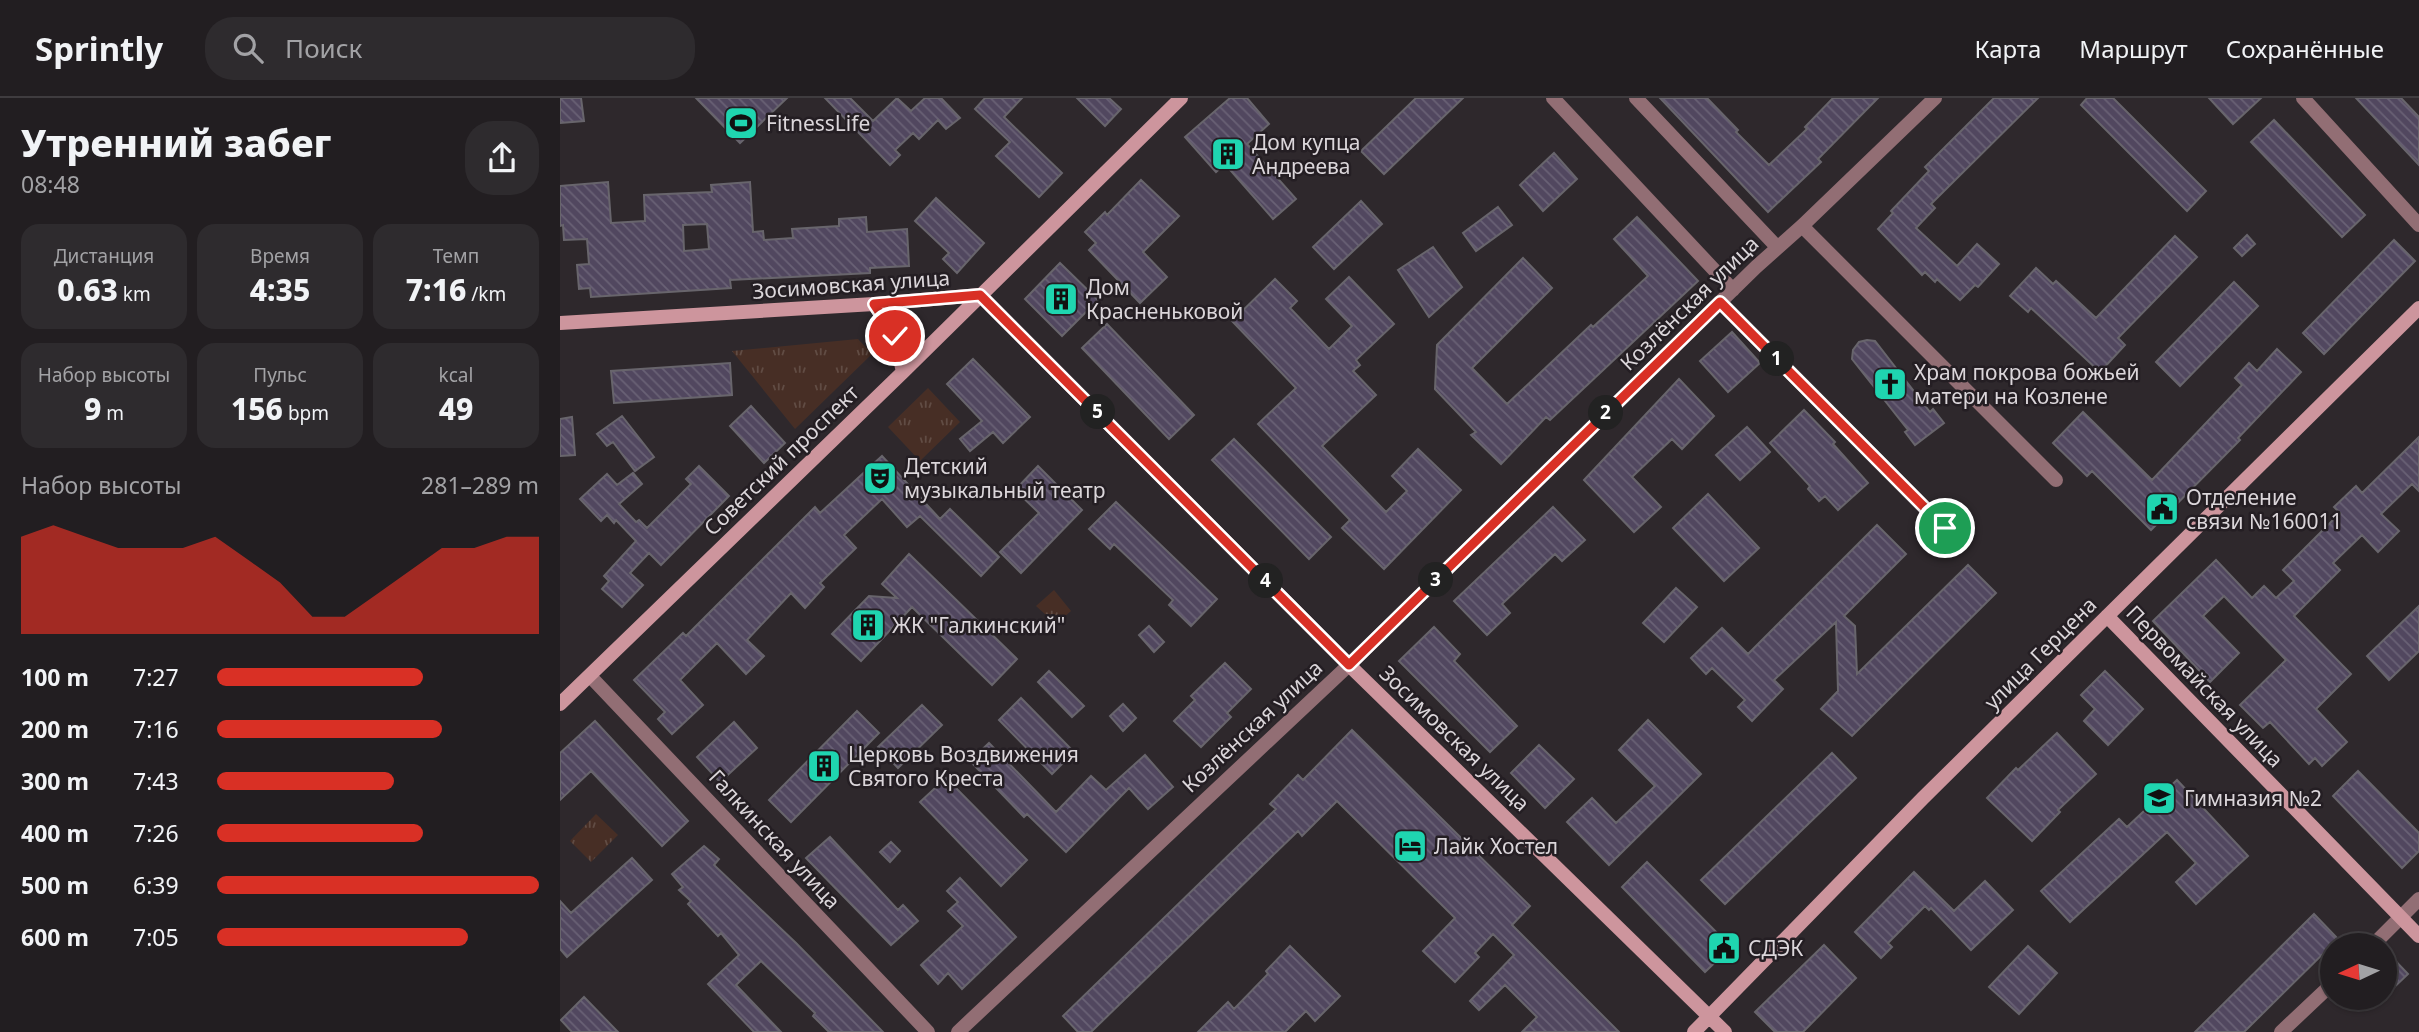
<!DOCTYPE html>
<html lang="ru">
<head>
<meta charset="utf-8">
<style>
	:root { --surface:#221e21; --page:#2e2b2e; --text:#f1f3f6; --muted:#a2a2a5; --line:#3f3c3f; --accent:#d93025 }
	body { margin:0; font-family:"Noto Sans",sans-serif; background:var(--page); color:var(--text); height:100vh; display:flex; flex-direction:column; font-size:26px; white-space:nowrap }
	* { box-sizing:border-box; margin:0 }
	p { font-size:23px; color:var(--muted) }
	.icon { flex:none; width:38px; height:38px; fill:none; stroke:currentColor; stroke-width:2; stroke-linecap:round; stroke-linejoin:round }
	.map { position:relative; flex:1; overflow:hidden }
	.side { display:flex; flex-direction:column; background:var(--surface); width:560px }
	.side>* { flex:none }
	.needle { width:46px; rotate:266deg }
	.fabs { position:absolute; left:1760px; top:835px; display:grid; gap:14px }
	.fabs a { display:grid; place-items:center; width:77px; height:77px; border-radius:50%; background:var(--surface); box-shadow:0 2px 5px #0004,0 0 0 2px var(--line); font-size:35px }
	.pin { position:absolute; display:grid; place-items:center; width:60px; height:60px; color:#fff; margin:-30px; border:4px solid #fff; border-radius:50%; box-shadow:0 2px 7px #0007 }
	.km { position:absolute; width:35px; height:35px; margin:-18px; border-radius:50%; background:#222; color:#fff; font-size:19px; line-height:35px; text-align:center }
	.round { display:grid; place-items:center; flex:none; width:74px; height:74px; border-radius:28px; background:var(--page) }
	.head { display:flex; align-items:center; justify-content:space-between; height:119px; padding:0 21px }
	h1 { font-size:38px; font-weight:800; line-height:52px }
	.stats { display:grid; grid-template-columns:repeat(3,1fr); gap:10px; height:119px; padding:7px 21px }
	.stats div { display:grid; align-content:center; border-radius:18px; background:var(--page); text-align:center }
	.stats b { font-size:30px; font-weight:800 }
	.stats small { font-size:19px; font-weight:400 }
	.stats p { font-size:19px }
	.chart { height:196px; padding:14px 21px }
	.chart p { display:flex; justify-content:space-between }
	.chart svg { width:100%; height:126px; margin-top:7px; fill:var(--accent); opacity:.7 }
	ul { padding:0 21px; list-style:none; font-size:23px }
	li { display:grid; grid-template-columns:112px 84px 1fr; align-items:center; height:52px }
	li i { height:18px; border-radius:9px; background:var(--accent) }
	header { display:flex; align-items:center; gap:42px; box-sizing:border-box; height:98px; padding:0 35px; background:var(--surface); border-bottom:2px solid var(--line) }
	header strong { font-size:33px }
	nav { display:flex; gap:38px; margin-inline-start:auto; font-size:24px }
	.search { width:490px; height:63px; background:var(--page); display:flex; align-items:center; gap:18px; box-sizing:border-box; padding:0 24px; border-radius:28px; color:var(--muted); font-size:26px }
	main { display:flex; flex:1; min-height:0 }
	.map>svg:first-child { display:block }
	.park { fill:url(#park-tufts) }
	.building { fill:url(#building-back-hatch); stroke:#68656c; stroke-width:2; fill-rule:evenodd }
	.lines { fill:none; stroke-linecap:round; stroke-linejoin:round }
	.street { stroke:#926e74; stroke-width:14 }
	.secondary { stroke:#cd959d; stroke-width:14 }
	.route-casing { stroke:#fff; stroke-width:14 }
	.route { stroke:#d93025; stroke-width:9 }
	.labels { text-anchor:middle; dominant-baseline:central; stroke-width:5; stroke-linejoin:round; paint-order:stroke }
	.poi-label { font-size:21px; fill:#dbd6da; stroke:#241e23; text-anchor:start }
	.street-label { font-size:21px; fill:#dbd6da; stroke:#241e23 }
</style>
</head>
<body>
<header>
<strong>Sprintly</strong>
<div class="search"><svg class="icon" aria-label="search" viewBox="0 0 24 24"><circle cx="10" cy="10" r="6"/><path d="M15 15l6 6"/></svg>Поиск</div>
<nav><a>Карта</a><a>Маршрут</a><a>Сохранённые</a></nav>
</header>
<main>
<section class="side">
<div class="head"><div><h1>Утренний забег</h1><p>08:48</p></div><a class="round"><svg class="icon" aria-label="share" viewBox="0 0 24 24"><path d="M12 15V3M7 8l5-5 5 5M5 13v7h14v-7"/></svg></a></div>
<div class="stats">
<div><p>Дистанция</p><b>0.63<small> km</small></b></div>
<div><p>Время</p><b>4:35</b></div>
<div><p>Темп</p><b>7:16<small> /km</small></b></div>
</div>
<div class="stats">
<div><p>Набор высоты</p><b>9<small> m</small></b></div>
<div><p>Пульс</p><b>156<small> bpm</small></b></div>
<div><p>kcal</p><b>49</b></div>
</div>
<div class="chart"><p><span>Набор высоты</span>281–289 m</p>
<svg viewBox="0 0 160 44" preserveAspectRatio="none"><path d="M0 44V10L10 6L20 10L30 14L40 14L50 14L60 10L70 18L80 26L90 38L100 38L110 30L120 22L130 14L140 14L150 10L160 10V44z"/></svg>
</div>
<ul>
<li><b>100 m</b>7:27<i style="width:64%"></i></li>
<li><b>200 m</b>7:16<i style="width:70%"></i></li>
<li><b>300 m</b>7:43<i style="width:55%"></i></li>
<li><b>400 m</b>7:26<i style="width:64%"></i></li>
<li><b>500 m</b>6:39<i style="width:100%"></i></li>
<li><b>600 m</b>7:05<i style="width:78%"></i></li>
</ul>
</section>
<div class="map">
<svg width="1859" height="934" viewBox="0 0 1859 934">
	<defs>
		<pattern id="park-tufts" width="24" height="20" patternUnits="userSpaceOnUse" patternTransform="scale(1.75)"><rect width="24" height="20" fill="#472e25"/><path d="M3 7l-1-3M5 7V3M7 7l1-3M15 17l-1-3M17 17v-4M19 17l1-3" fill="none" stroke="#614c44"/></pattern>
		<pattern id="building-back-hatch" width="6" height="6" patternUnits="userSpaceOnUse" patternTransform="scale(1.75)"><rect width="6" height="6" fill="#51475f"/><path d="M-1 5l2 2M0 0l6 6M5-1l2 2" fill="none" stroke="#696175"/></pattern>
	</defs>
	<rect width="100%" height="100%" fill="#2e282c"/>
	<!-- park -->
	<path class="park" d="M298 241 312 256 235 331 172 253Z
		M368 290 400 324 360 363 328 329Z
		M494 492 511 513 496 526 476 508Z
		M36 716 58 737 31 764 10 743Z"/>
	<!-- building -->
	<path class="building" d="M0 0H21L24 23 0 25Z
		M136 0H227L180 45Z
		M265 0H290L313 23 337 0 351 13 365 0H381L400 20 386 31 378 22 359 41 353 35 335 52 340 57 330 67Z
		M425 0H462L444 19 502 75 479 99 436 58 450 44 415 11Z
		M517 0H549L561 11 545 28Z
		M670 0H687L709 26 687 46 736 101 713 121 665 66 656 74 625 39Z
		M856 0H903L824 76 801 53Z
		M1100 0H1147L1178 32 1176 34 1209 67 1247 31 1245 29 1273 0H1318L1258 61 1261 64 1208 114Z
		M1434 0H1478L1371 106 1375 110 1356 130 1397 168 1417 146 1439 166 1418 189 1415 187 1400 202 1377 181 1375 184 1365 174 1362 177 1318 131 1333 115 1331 113 1369 73 1365 69Z
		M1527 0H1553L1646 93 1627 113 1521 7Z
		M1649 0H1701L1673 26Z
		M1796 0H1841L1859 19V67Z
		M1714 22 1805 117 1782 139 1691 44Z
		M994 55 1017 81 983 113 960 87Z
		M581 82 619 118 583 154 607 179 580 205 529 152 536 145 525 134 545 114 547 117Z
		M48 84 51 125 85 123 84 97 152 94 151 87 190 84 193 134 203 133 204 142 233 140 232 131 279 128V121L306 119 307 134 347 131 349 168 310 170V175L170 182 171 190 31 199 30 190 19 191 17 167 29 166 27 141 4 142 3 127 0 128V88ZM147 126 149 151 124 153 123 127Z
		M376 100 424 145 397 175 383 161 389 155 355 123Z
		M801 103 822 126 774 171 753 149Z
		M938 109 952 127 916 153 903 135Z
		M1077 119 1138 183 990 322 986 319 941 366 911 337 916 334 875 291 877 247 963 160 992 190 912 270 947 306 1031 227 1033 229 1088 178 1054 141Z
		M1687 137 1695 146 1682 158 1674 150Z
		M1615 138 1637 159 1558 240 1565 247 1540 274 1471 210 1468 214 1450 198 1476 170 1493 186 1496 183 1536 220Z
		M1834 142 1855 163 1764 256 1743 235Z
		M873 149 902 189 869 219 838 172Z
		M500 165 538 202 502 238 465 201Z
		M789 179 834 226 796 262 800 267 793 273 816 297 762 348 826 414 847 393 832 378 858 351 901 392 824 471 782 430 790 422 698 326 736 290 672 223 715 181 737 203 730 210 769 251 792 228 766 201Z
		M1674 184 1698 208 1620 288 1596 264Z
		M547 226 634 317 609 341 522 250Z
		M1172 234 1200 265 1168 294 1140 263Z
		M1307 242 1315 243 1370 314 1373 311 1384 325 1355 347 1345 334 1348 332 1292 261 1293 252 1299 244Z
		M1717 251 1741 274 1678 340 1680 342 1591 432 1532 373 1527 378 1493 345 1523 314 1592 382 1682 287 1675 280 1689 265 1697 273Z
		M413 261 470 319 443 345 433 334 410 353 400 341 422 323 387 286Z
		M170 265 172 297 54 305 51 273Z
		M1119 281 1154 318 1122 351 1112 341 1072 379 1101 409 1074 434 1024 382Z
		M191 308 225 345 204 365 170 328Z
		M1244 312 1275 344 1273 346 1308 385 1278 412 1265 398 1259 403 1248 391 1250 388 1210 345Z
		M62 318 94 359 75 373 53 344 47 348 37 336Z
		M12 319 15 357 0 358V321Z
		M1187 329 1210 354 1180 382 1156 357Z
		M1859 339V393L1852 386 1821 416 1839 433 1818 454 1802 437 1773 465 1780 472 1734 518 1791 576 1756 611 1787 644 1762 668 1755 660 1749 666 1710 624 1703 630 1680 607 1726 562 1664 498 1643 518 1679 555 1650 584 1593 523 1656 462 1692 500 1704 488 1716 500 1734 483 1723 472 1780 415 1774 409 1796 388 1802 395Z
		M674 341 771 439 749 461 652 362Z
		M322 358 380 421 390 411 439 459 421 478 360 418 347 429 322 401 284 437 296 450 260 485 264 489 245 510 231 495 187 542 204 558 186 576 157 545 120 582 143 607 112 636 98 621 105 614 74 582 123 535 126 538 255 409 260 415Z
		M139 368 169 398 101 467 89 455 70 475 83 487 62 509 42 491 49 483 44 478 76 443 56 422 54 425 47 417 41 423 20 401 47 376 57 387 73 375 82 386 59 406 76 424 79 422 87 430 131 386 126 381Z
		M478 368 522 412 461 475 440 454 479 415 455 392Z
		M1148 396 1199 450 1164 483 1113 430Z
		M556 404 657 501 631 528 609 507 613 502 554 446 550 451 529 431Z
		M993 409 1025 442 1002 463 995 456 942 506 950 515 927 537 894 503Z
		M1317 427 1346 456 1284 518 1295 528 1297 576 1408 467 1436 495 1292 638 1261 611 1278 593 1276 524 1214 582 1223 591 1192 623 1178 609 1185 602 1152 570 1146 576 1131 560 1162 530 1188 556Z
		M349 456 457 561 432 587 352 509 301 563 272 536 309 498 337 500 322 486Z
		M1116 490 1137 509 1104 544 1083 525Z
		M1859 508V553L1829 582 1807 558Z
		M589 528 604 544 594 554 579 537Z
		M874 529 900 556 894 563 957 628 930 654 839 563Z
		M665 565 691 591 667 615 671 619 641 649 614 623 635 602 631 598Z
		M489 573 524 608 512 619 478 584Z
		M1545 573 1583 611 1548 647 1524 623 1535 611 1521 597Z
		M461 600 514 654 492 676 439 622Z
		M563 606 576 620 563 633 550 618Z
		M362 607 382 627 338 670 318 649Z
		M297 613 319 635 231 724 209 702Z
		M1088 622 1141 676 1049 767 1007 724 1032 700 1056 725 1095 688 1059 652Z
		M35 623 128 723 102 748 31 673 0 702V655Z
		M174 624 197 650 160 684 137 659Z
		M792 632 970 808 952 827 1059 934H962L977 919 945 887 919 912 910 903 954 857 933 836 915 855 919 859 895 884 863 853 895 820 777 703 742 738 738 733 531 934H518L503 918 716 711 710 706 738 677 743 682Z
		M1497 635 1536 676 1498 712 1500 714 1472 743 1427 700 1456 670 1458 672Z
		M429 645 496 714 531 678 546 692 585 657 613 689 588 711 569 690 506 754 467 716 464 719 410 663Z
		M979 647 1014 681 985 710 951 675Z
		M1272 655 1296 680 1165 806 1141 782Z
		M1798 673 1859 735V753L1842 770 1773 698Z
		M386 680 467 762 441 788 360 704Z
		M1617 682 1688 758 1636 806 1616 784 1636 765 1607 734 1510 824 1481 793 1559 721 1567 729Z
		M270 739 338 812 343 807 358 823 331 847 246 760Z
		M331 744 340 753 330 764 320 754Z
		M144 748 159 761 154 767 236 845 323 934H269L253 918 255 915 201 863 176 887 221 934H194L148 886 179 857 161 835 158 838 128 806 131 803 119 792 123 789 112 776Z
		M72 760 92 782 7 859 0 851V803L11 815Z
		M1087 764 1171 849 1145 874 1062 789Z
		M1354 774 1394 813 1425 783 1453 812 1411 852 1371 810 1369 812 1365 808 1328 845 1332 849 1321 860 1295 834Z
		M400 780 456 839 402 891 388 875 378 886 361 867 403 828 388 813 398 804 387 793Z
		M1754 816 1778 841 1684 934H1635Z
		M1264 847 1296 880 1243 934H1215L1195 914Z
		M730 848 780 898 755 923 746 913 725 934H638L668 904 674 911 708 876 706 873Z
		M1468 848 1497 875 1459 916 1429 889Z
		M1825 852 1848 876 1825 898Z
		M24 899 58 934H12L1 922Z"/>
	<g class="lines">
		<!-- street -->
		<path class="street" d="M993 0 1173 192
			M1076 0 1217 149
			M1743 0 1859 127
			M1242 128 1496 382
			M1160 204 1385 430
			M30 578 368 934
			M1813 847 1859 801
			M398 934 789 567 1196 169 1242 128 1375 0
			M1721 934 1773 885"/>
		<!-- secondary -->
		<path class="secondary" d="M420 197 789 567 1165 934
			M314 206 335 238 343 274
			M0 225 314 206 420 197
			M1547 518 1859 838
			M0 606 343 274 621 0
			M1134 934 1363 700 1859 210"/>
	</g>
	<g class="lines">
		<!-- route casing -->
		<g class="route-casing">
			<path id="route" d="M335 238 314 206 420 197 789 567 1160 204 1385 430"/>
		</g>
		<!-- route -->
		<use href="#route" class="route"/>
	</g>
	<!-- icons -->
	<defs>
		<g id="stadium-square" transform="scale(1.75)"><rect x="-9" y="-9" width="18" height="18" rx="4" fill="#1fd5b0" stroke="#241e23"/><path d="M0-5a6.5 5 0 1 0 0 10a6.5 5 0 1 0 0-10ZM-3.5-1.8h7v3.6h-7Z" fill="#111"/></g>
		<g id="building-square" transform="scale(1.75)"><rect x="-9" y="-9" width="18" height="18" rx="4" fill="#1fd5b0" stroke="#241e23"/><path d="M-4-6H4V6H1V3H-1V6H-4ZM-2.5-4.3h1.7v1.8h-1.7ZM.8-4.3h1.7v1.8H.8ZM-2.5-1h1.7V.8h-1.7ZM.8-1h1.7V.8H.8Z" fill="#111"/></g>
		<g id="church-square" transform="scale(1.75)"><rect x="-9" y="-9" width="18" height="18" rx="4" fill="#1fd5b0" stroke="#241e23"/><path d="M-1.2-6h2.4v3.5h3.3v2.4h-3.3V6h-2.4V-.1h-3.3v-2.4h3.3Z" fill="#111"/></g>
		<g id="theatre-square" transform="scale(1.75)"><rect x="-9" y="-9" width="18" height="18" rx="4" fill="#1fd5b0" stroke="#241e23"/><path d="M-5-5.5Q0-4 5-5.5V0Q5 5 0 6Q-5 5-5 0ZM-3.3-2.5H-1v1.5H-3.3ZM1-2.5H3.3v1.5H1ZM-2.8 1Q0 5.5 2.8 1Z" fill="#111"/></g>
		<g id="civic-square" transform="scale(1.75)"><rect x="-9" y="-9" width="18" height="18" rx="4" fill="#1fd5b0" stroke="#241e23"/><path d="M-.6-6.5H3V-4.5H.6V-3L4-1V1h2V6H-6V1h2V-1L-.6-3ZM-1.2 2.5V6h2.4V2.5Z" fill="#111"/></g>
		<g id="school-square" transform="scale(1.75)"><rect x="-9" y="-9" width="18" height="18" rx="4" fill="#1fd5b0" stroke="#241e23"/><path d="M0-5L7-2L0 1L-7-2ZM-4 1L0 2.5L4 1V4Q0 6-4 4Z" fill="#111"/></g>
		<g id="hotel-square" transform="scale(1.75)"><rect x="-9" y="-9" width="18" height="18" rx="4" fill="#1fd5b0" stroke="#241e23"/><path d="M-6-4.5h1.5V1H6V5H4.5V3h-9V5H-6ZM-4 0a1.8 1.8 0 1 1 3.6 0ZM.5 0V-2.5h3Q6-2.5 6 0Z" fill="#111"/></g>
	</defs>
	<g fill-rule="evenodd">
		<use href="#stadium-square" x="181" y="25"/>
		<use href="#building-square" x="668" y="56"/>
		<use href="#building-square" x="501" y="201"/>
		<use href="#church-square" x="1330" y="286"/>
		<use href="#theatre-square" x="320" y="380"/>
		<use href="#civic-square" x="1602" y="411"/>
		<use href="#building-square" x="308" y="527"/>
		<use href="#building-square" x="264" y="668"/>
		<use href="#school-square" x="1599" y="700"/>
		<use href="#hotel-square" x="850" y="748"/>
		<use href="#civic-square" x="1164" y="850"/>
	</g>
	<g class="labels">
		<!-- poi labels -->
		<g class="poi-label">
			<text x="206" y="25">FitnessLife</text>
			<text x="692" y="44">Дом купца<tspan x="692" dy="24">Андреева</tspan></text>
			<text x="526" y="189">Дом<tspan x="526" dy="24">Красненьковой</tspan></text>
			<text x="1354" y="274">Храм покрова божьей<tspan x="1354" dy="24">матери на Козлене</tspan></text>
			<text x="344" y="368">Детский<tspan x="344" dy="24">музыкальный театр</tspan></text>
			<text x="1626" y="399">Отделение<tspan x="1626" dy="24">связи №160011</tspan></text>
			<text x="332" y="527">ЖК "Галкинский"</text>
			<text x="288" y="656">Церковь Воздвижения<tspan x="288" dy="24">Святого Креста</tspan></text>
			<text x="1624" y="700">Гимназия №2</text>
			<text x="874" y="748">Лайк Хостел</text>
			<text x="1188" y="850">СДЭК</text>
		</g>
		<!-- street labels -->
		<g class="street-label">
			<text transform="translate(291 186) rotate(-4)">Зосимовская улица</text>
			<text transform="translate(1129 205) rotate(-44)">Козлёнская улица</text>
			<text transform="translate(221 362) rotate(-44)">Советский проспект</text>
			<text transform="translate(1480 555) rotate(-45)">улица Герцена</text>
			<text transform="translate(1645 588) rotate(46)">Первомайская улица</text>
			<text transform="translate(692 628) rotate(-43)">Козлёнская улица</text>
			<text transform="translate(895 640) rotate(44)">Зосимовская улица</text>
			<text transform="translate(215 741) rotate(47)">Галкинская улица</text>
		</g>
	</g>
</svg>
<div class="fabs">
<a><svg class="needle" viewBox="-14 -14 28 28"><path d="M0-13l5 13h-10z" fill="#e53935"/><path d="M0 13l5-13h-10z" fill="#a2a2a5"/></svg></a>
</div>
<div class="pin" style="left:1385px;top:430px;background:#1e9e55"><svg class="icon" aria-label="arrive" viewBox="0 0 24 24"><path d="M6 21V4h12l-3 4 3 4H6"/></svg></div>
<div class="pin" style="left:335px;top:238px;background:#d93025"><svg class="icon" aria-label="check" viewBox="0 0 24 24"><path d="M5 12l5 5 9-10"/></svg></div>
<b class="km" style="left:1217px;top:261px">1</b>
<b class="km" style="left:1046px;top:315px">2</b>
<b class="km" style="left:876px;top:482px">3</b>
<b class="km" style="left:706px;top:483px">4</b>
<b class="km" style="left:538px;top:314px">5</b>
</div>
</main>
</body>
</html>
